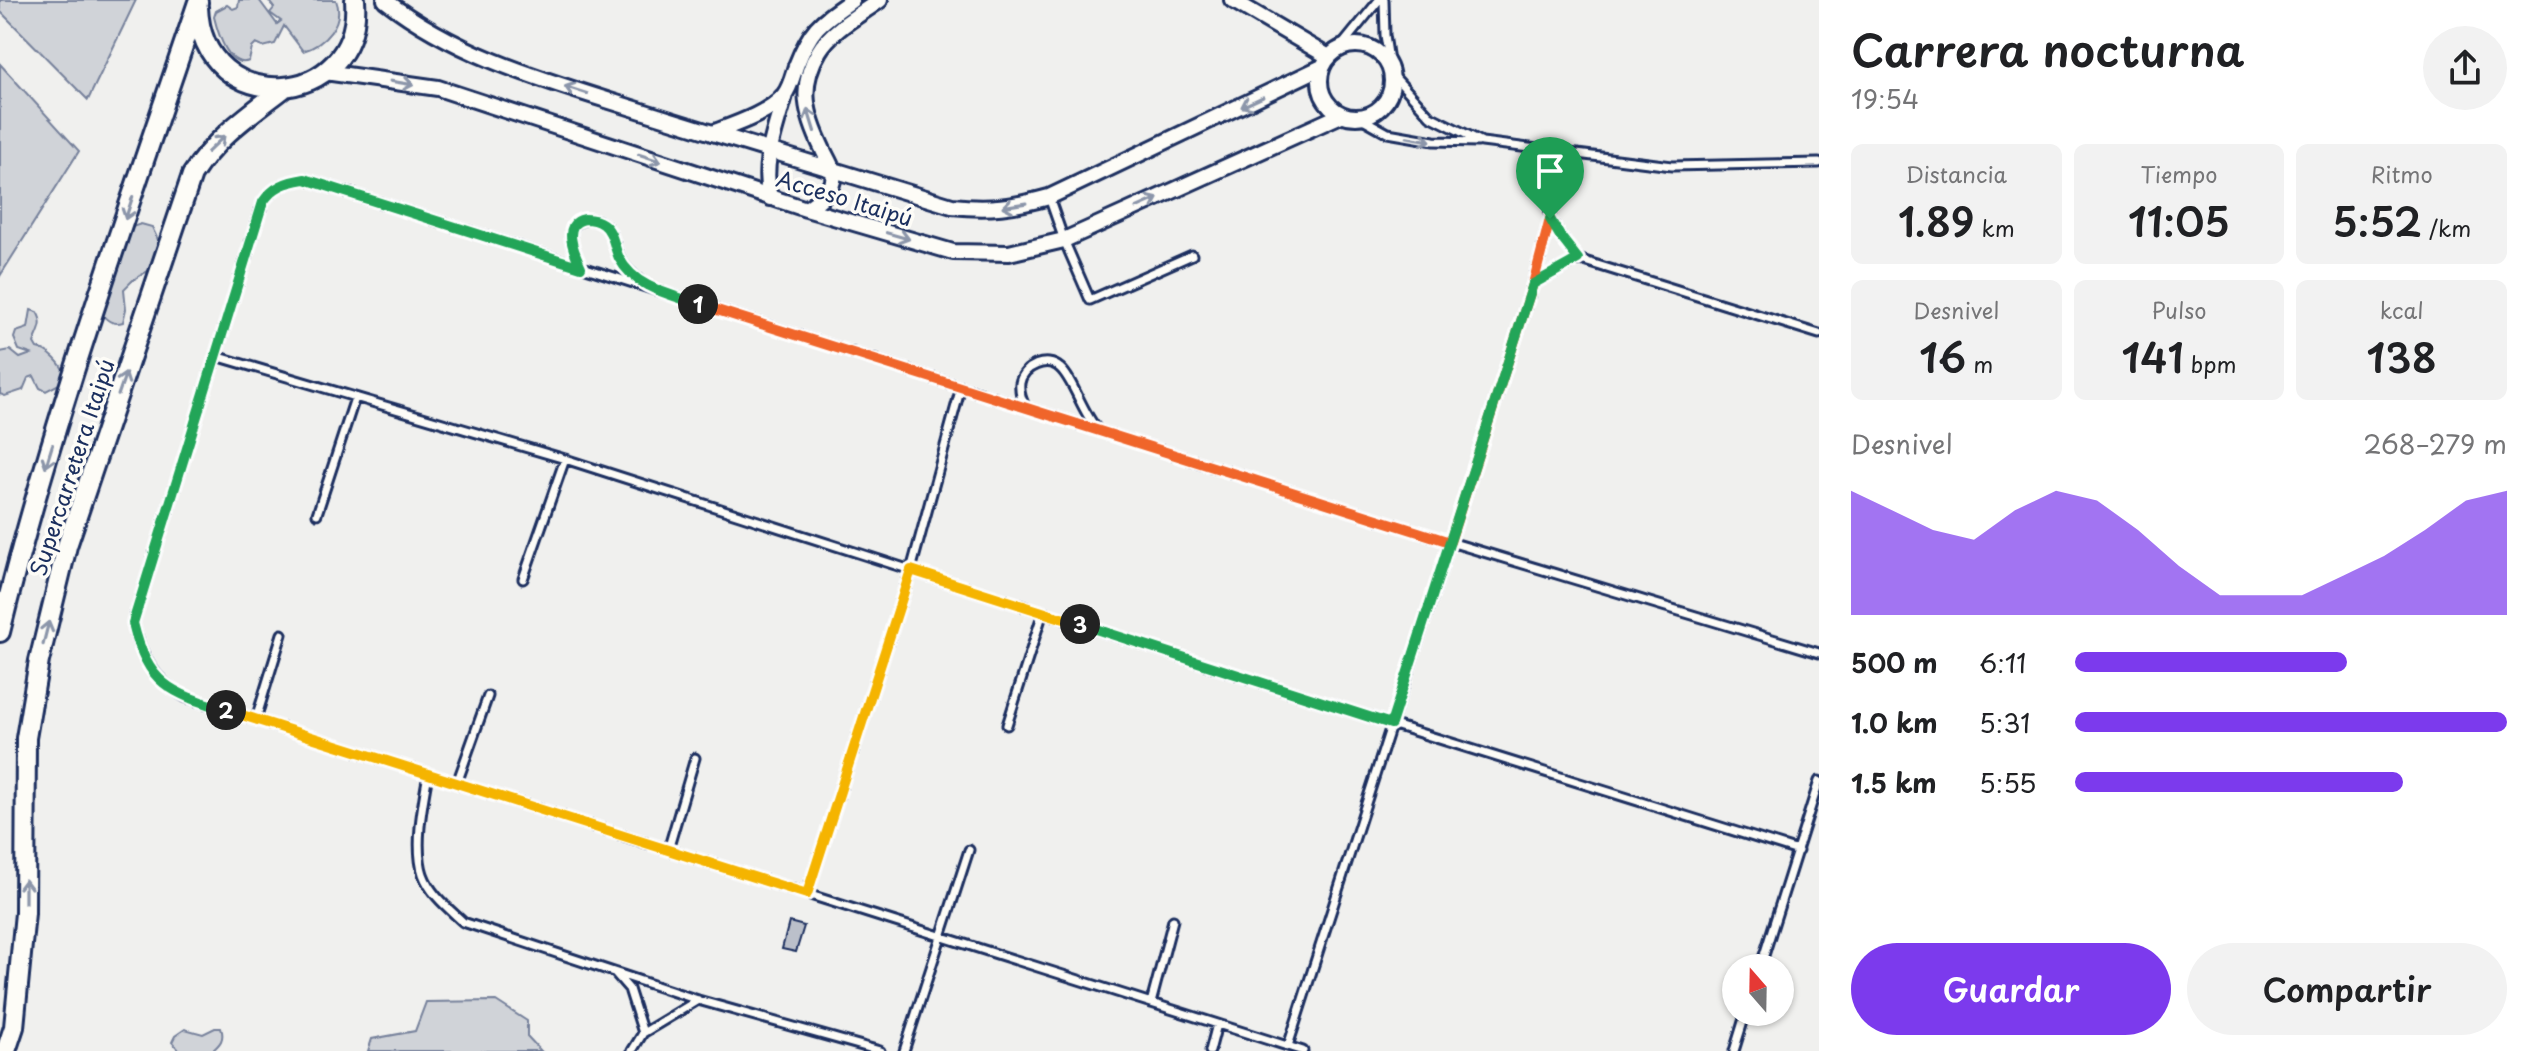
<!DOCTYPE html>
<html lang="es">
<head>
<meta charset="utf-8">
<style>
	:root { --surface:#fff; --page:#f2f2f2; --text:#202124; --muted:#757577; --accent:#7c3aed }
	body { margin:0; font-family:"Playpen Sans",sans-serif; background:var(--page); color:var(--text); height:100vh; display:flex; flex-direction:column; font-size:30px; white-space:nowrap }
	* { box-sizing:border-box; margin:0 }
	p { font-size:26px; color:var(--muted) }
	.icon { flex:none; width:44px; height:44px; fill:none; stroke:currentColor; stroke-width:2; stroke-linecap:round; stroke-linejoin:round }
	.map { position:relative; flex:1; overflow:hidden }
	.details { display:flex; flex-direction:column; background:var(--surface); width:720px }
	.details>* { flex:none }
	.needle { width:52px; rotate:340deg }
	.fabs { position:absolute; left:1722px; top:954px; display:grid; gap:16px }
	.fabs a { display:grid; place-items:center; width:72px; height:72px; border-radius:50%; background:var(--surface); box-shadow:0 2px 6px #0004; font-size:40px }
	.pin { position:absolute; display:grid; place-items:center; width:68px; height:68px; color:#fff; margin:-82px -34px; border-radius:50% 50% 50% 0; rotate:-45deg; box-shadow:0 0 8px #0007 }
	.pin .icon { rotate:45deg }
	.km { position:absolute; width:40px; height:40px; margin:-20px; border-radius:50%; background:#222; color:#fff; font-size:22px; line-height:40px; text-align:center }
	.round { display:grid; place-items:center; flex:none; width:84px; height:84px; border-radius:42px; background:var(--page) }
	.overview { display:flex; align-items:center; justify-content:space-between; height:136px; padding:0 32px }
	h1 { font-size:44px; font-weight:600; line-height:60px }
	.stats { display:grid; grid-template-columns:repeat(3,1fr); gap:12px; height:136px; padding:8px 32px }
	.stats div { display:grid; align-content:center; border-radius:12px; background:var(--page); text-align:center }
	.stats b { font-size:40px; font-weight:600 }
	.stats small { font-size:22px; font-weight:400 }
	.stats p { font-size:22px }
	.chart { height:224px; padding:16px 32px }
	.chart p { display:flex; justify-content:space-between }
	.chart svg { width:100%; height:144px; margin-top:8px; fill:var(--accent); opacity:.7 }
	.action { display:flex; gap:16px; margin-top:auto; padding:16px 32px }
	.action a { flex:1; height:92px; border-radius:48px; background:var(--accent); color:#fff; font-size:32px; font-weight:600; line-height:92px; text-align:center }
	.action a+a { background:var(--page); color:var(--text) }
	ul { padding:0 32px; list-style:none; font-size:26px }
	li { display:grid; grid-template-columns:128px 96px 1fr; align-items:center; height:60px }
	li i { height:20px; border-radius:10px; background:var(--accent) }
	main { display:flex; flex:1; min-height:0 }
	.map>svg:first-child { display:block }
	.green { fill:#d0d3d8; stroke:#76819b; stroke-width:2 }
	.building { fill:#bbc0ca; stroke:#1b2f5e; stroke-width:2 }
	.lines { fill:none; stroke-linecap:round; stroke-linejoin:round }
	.service-casing { stroke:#1b2f5e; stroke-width:13 }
	.minor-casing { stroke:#1b2f5e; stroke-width:20 }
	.tertiary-casing { stroke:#1b2f5e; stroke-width:24 }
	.service { stroke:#fdfcf7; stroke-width:7 }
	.minor { stroke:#fdfcf7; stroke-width:14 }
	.tertiary { stroke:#fdfcf7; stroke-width:18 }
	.oneway { stroke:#8c96aa }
	.split-1-casing { stroke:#fff; stroke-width:16 }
	.split-2-casing { stroke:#fff; stroke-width:16 }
	.split-3-casing { stroke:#fff; stroke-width:16 }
	.split-4-casing { stroke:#fff; stroke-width:16 }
	.split-1 { stroke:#f0652b; stroke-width:10 }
	.split-2 { stroke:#22a559; stroke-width:10 }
	.split-3 { stroke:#f5b400; stroke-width:10 }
	.split-4 { stroke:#22a559; stroke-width:10 }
	.labels { text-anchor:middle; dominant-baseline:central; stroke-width:7; stroke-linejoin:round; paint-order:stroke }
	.street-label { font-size:22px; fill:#1b2f5e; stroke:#fdfcf7 }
</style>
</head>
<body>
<main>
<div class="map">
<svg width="1819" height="1051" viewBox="0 0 1819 1051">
	<rect width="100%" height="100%" fill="#f0f0ee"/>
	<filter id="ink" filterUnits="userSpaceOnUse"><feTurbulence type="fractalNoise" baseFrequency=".0125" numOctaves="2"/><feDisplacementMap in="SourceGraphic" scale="16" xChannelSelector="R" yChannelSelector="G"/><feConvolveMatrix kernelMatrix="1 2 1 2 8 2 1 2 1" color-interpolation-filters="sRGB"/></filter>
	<g filter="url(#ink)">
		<!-- green -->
		<path class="green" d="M0 0H136L88 100 0 11Z
			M239 0H259L277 24 281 21 270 13 274 8 268 0H336C345 23 324 45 303 51L284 26 275 44 263 47 256 44 252 48 249 61C228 69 218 33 214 17L216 11 227 5 233 9 238 7Z
			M0 64 79 151 0 276Z
			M141 224 152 227 160 244 151 269 133 280 124 289 126 309 123 322C113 325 107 321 101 313L129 228Z
			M31 310 37 312C45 325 38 331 34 343L37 348C49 350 62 364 66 376L63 382 46 391 40 388 34 376 28 378 23 390 5 396 0 394V352L10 350 20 358 31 354 19 350 14 338 16 332 28 328Z
			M496 1001 527 1021V1036L541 1051H368L372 1039 415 1031 426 1002Z
			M215 1028H221C225 1039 220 1044 212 1051H180L172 1042 175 1036 185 1029 203 1034Z"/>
		<!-- building -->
		<path class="building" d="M789 922 804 926 796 952 782 949Z"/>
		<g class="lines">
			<!-- service casing -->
			<g class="service-casing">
				<path id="service" d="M1384 0 1385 35 1390 67
					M1339 49 1379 0
					M1392 74 1430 116 1482 142 1672 166 1819 163
					M1361 118 1388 133 1434 141 1478 142
					M1049 197 1064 240 1090 300 1192 255
					M1550 219 1560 236 1578 259 1819 334
					M581 267C575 254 560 224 585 220 590 219 598 220 602 223 614 231 614 250 622 262 628 271 636 277 644 284
					M1533 284 1578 259
					M216 356 565 459 1391 724 1798 851
					M1026 408C1022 400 1019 393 1020 383 1023 366 1047 356 1060 368 1073 379 1082 412 1097 429
					M317 514 355 398
					M523 579 565 459
					M256 719 282 634
					M1007 725 1043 612
					M428 774C423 802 414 846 423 874 430 894 448 908 463 922L698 1000 880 1051
					M457 783 488 696
					M668 850 695 758
					M807 894 911 570 961 387
					M1760 968 1819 781
					M616 974 629 989 643 1033
					M1151 1003 1173 920
					M1288 1046 1533 284 1550 219 1549 151
					M632 1051 643 1033 698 1000
					M904 1051 969 850
					M1210 1051 1217 1024
					M1303 1051 185 697C153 680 142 657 133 623L263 202C274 186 286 182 305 179L1450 542 1819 653
					M1734 1051 1746 1012"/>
			</g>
			<!-- minor casing -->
			<g class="minor-casing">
				<path id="minor" d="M385 0C461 59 554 83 645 112 747 144 849 175 952 206 989 210 1013 207 1049 197L1322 67
					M1232 0 1329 57
					M1320 81a36 36 0 1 1 72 0a36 36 0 1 1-72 0Z
					M325 72 438 88 806 209 953 252 1009 253 1064 240 1341 115
					M712 133C733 125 770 113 784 95 790 88 793 75 796 66 811 28 819 23 852 0
					M770 198C761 163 776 128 785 95
					M806 209C815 203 828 195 832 184 837 172 828 161 823 150 806 115 798 86 819 51 831 30 861 14 880 0"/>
			</g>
			<!-- tertiary casing -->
			<g class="tertiary-casing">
				<path id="tertiary" d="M198 7C202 120 363 110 355 0
					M0 632C52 418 128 210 198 2
					M6 1051 14 1027 25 913 26 738 39 661 67 546 192 175C216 137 249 115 284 88"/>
			</g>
			<!-- service -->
			<use href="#service" class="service"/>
			<!-- minor -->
			<use href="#minor" class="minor"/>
			<!-- tertiary -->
			<use href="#tertiary" class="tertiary"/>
		</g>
		<!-- one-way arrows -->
		<defs><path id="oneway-shaft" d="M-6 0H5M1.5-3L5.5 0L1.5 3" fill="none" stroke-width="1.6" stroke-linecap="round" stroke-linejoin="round" transform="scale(2)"/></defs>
		<g class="oneway">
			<use href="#oneway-shaft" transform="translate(402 83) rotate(9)"/>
			<use href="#oneway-shaft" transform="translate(576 90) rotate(-162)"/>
			<use href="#oneway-shaft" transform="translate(1252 102) rotate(155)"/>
			<use href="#oneway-shaft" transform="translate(811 120) rotate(-107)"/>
			<use href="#oneway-shaft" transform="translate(1419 139) rotate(10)"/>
			<use href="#oneway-shaft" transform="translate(216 144) rotate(-44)"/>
			<use href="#oneway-shaft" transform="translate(650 158) rotate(18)"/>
			<use href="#oneway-shaft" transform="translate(1147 203) rotate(-24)"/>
			<use href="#oneway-shaft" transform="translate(1014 205) rotate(171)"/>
			<use href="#oneway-shaft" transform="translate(129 208) rotate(108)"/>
			<use href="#oneway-shaft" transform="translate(898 236) rotate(16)"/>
			<use href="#oneway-shaft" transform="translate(122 384) rotate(-71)"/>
			<use href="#oneway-shaft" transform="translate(49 456) rotate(107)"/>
			<use href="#oneway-shaft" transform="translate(46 633) rotate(-76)"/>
			<use href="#oneway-shaft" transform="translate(25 891) rotate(-90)"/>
		</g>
	</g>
	<g class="lines" filter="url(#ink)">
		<!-- split-1 casing -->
		<g class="split-1-casing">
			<path id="split-1" d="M698 304 1450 542 1533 284 1550 219"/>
		</g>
		<!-- split-2 casing -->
		<g class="split-2-casing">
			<path id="split-2" d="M226 710C169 692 148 685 133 623L263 202C274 186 286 182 305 179L581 267C575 254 560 223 585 219 591 219 599 221 603 224 613 231 614 247 619 258 635 288 669 294 698 304"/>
		</g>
		<!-- split-3 casing -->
		<g class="split-3-casing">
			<path id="split-3" d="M226 710 807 894 911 570 1080 624"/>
		</g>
		<!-- split-4 casing -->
		<g class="split-4-casing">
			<path id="split-4" d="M1080 624 1391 724 1533 284 1578 259 1560 236 1550 219"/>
		</g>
		<!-- split-1 -->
		<use href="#split-1" class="split-1"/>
		<!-- split-2 -->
		<use href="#split-2" class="split-2"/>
		<!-- split-3 -->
		<use href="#split-3" class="split-3"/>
		<!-- split-4 -->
		<use href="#split-4" class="split-4"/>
	</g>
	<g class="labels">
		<!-- street labels -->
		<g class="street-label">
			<text transform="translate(845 197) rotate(17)">Acceso Itaipú</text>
			<text transform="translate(71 467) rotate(-72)">Supercarretera Itaipú</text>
		</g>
	</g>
</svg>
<div class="fabs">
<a><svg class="needle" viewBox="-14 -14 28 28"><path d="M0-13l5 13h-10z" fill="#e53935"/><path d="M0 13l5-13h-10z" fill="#757577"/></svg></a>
</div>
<div class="pin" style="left:1550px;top:219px;background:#1e9e55"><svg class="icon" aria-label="arrive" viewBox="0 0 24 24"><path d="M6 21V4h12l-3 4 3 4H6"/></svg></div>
<b class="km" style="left:698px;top:304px">1</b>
<b class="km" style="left:226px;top:710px">2</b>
<b class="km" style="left:1080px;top:624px">3</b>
</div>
<section class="details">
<div class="overview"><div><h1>Carrera nocturna</h1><p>19:54</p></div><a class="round"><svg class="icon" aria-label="share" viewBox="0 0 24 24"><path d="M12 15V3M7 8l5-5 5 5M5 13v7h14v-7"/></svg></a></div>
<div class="stats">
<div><p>Distancia</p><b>1.89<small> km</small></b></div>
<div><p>Tiempo</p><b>11:05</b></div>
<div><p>Ritmo</p><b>5:52<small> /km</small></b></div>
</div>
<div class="stats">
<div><p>Desnivel</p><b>16<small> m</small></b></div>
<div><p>Pulso</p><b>141<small> bpm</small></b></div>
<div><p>kcal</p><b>138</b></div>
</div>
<div class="chart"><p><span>Desnivel</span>268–279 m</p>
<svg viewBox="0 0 160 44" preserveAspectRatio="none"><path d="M0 44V6L10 12L20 18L30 21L40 12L50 6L60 9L70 18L80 29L90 38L100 38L110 38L120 32L130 26L140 18L150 9L160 6V44z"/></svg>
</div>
<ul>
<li><b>500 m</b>6:11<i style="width:63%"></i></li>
<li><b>1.0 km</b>5:31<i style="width:100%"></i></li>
<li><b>1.5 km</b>5:55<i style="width:76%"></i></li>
</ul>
<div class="action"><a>Guardar</a><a>Compartir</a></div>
</section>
</main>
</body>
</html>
